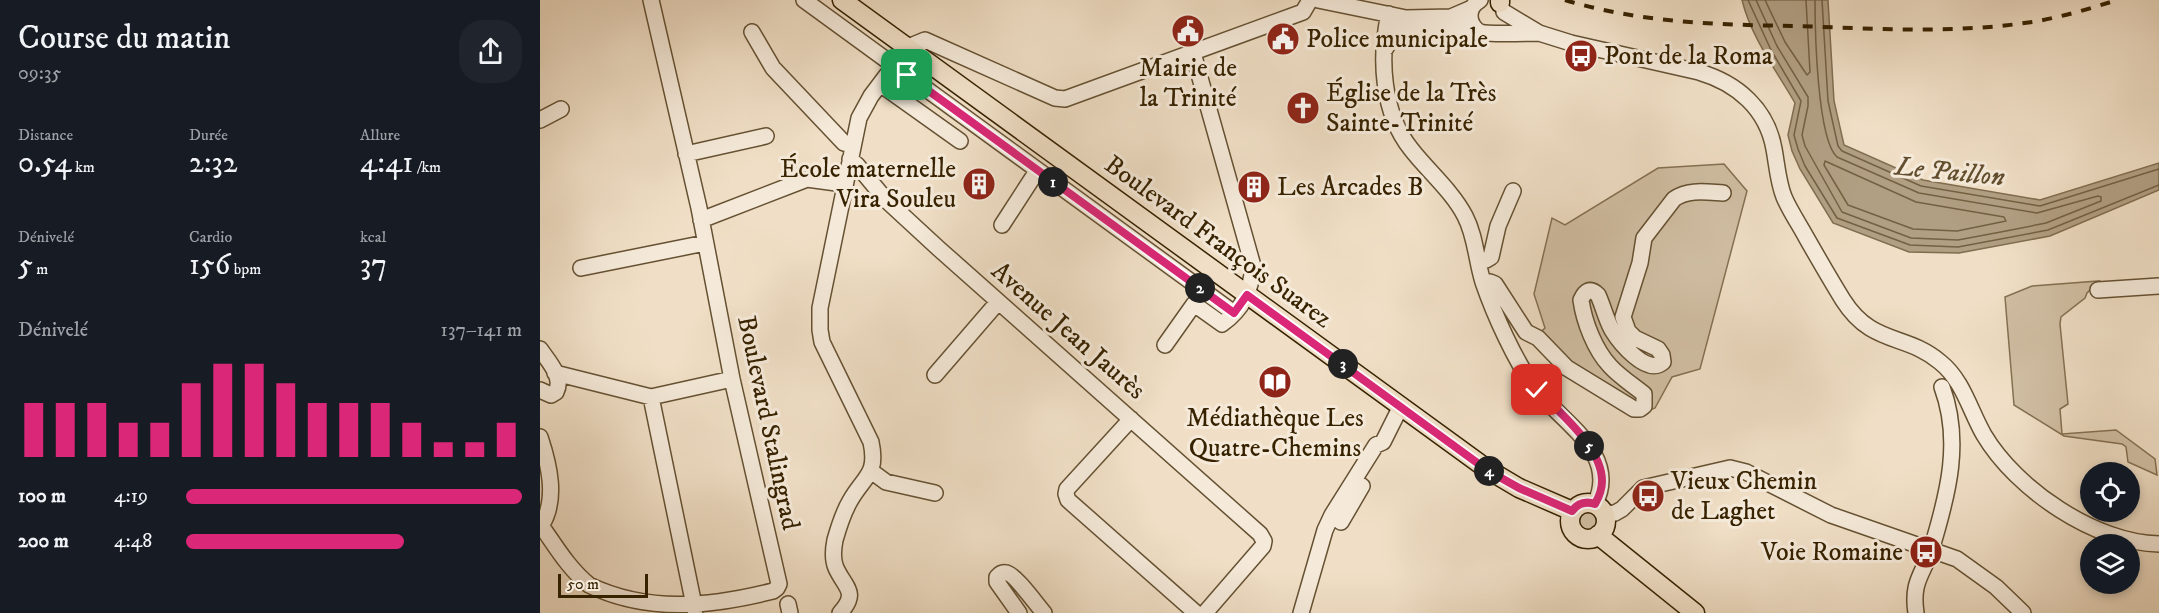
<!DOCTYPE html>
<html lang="fr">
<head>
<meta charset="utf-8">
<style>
	:root { --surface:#171b24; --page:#20242c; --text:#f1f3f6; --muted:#9ea1a6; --accent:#db2777 }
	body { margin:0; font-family:"IM FELL DW Pica",serif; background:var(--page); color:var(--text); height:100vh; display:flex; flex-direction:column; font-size:22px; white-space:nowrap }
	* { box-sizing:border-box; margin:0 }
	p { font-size:20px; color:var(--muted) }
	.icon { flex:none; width:33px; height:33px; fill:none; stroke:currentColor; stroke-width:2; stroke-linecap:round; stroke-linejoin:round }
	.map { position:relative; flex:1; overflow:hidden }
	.drawer { display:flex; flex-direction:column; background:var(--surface); width:540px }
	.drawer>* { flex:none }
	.fabs { position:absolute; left:1540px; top:462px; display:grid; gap:12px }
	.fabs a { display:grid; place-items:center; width:60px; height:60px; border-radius:50%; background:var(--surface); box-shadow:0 3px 9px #0003; font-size:30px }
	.scale { position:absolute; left:18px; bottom:15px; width:90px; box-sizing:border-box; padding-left:6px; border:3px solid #372200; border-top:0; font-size:16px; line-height:21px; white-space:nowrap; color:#372200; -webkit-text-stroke:4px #f5eada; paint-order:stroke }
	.pin { position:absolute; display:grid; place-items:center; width:51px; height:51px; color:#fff; margin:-26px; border-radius:12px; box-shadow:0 3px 9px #0006 }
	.km { position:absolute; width:30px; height:30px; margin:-15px; border-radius:50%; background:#222; color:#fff; font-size:16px; line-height:30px; text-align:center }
	.round { display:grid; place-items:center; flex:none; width:63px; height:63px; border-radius:24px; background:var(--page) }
	.head { display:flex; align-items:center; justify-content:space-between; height:102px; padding:0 18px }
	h1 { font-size:33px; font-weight:600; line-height:45px }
	.figures { display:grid; grid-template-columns:repeat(3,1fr); gap:9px; height:102px; padding:6px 18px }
	.figures div { display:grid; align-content:center }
	.figures b { font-size:30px; font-weight:600 }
	.figures small { font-size:16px; font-weight:400 }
	.figures p { font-size:16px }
	.chart { height:168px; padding:12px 18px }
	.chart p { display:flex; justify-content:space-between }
	.chart svg { width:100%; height:108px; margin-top:6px; stroke:var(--accent); stroke-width:6 }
	ul { padding:0 18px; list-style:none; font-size:20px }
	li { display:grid; grid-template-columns:96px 72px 1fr; align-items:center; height:45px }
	li i { height:15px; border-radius:8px; background:var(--accent) }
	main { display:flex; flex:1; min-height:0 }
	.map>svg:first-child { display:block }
	.green { fill:#d1bfa4; stroke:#847052; stroke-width:1.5 }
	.water { fill:#b19f83; stroke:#806d4f; stroke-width:1.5 }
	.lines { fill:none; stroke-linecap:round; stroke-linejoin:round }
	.shore { stroke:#746042; stroke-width:1.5 }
	.minor-casing { stroke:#655132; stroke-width:18 }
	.major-casing { stroke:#372200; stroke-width:21 }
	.minor { stroke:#f5eada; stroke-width:15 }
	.major { stroke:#f0dfc6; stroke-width:18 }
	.rail { stroke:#372200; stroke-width:4; stroke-dasharray:10 10; stroke-linecap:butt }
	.route-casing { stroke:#fff; stroke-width:12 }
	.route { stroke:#db2777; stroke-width:8 }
	.labels { text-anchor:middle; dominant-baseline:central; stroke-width:6; stroke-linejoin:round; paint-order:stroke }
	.poi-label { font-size:26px; fill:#372200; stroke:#f5eada; text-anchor:start }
	.street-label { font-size:26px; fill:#372200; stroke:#f5eada }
	.water-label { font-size:27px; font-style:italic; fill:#624e2e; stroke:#f5eada }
</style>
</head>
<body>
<main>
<section class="drawer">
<div class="head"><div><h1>Course du matin</h1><p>09:35</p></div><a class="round"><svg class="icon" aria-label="share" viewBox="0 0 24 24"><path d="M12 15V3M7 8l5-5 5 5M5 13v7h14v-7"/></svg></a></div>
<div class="figures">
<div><p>Distance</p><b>0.54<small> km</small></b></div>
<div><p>Durée</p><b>2:32</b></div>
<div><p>Allure</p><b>4:41<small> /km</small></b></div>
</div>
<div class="figures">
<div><p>Dénivelé</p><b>5<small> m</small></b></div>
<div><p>Cardio</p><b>156<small> bpm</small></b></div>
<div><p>kcal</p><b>37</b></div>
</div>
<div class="chart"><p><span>Dénivelé</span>137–141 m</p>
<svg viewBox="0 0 160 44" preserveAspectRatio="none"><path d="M5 44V22M15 44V22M25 44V22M35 44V30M45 44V30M55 44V14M65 44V6M75 44V6M85 44V14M95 44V22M105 44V22M115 44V22M125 44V30M135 44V38M145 44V38M155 44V30"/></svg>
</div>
<ul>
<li><b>100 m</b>4:19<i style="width:100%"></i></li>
<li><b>200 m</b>4:48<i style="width:65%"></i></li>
</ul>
</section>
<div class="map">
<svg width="1619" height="613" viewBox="0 0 1619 613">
	<rect width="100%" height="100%" fill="#f0dfc6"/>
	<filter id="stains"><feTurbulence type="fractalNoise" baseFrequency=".00333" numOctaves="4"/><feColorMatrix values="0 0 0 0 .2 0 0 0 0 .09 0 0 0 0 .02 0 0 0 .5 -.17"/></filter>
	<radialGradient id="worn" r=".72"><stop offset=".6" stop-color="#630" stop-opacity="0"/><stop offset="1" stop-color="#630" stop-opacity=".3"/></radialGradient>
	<!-- green -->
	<path class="green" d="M1184 164 1207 191 1160 369 1132 377 1115 408 1099 415 993 339 1005 328 994 294 1012 218 1025 225 1118 168Z
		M1559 281 1547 293 1545 298 1521 317 1520 324 1528 404 1520 409 1522 434 1576 430 1615 459 1617 475 1588 462 1586 447 1582 444 1524 436 1474 405 1465 297 1492 286Z
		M1036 521a12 12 0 1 1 24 0a12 12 0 1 1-24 0Z"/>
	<!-- water -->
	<path class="water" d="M1202 0H1288L1294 101 1304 145 1383 180 1500 200 1619 163V190L1510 236 1419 253 1369 252 1293 223 1260 169 1252 151 1248 135 1255 103C1236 70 1211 37 1202 0Z"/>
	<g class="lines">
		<!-- shore -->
		<path class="shore" d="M1208 0 1231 50 1261 101 1254 135 1258 149 1265 166 1297 218 1370 245 1418 247 1508 230 1619 185
			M1216 0 1237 46 1268 97V106L1262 135 1265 146 1302 212 1371 238 1418 240 1466 231 1506 223 1561 201V197L1558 196 1497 213 1379 193 1297 157C1277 139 1275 29 1275 0
			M1225 0 1245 42 1267 75 1270 72 1266 0
			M1282 0 1288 101 1298 146 1302 151 1381 186 1500 206 1619 169
			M1285 161 1376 202 1464 217 1466 221 1417 231 1373 229 1308 205 1284 165Z"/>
		<!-- minor casing -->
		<g class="minor-casing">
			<path id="minor" d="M264 0 694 313
				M778 0 866 18 911 17 932 8
				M940 0C934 4 930 8 930 16 930 22 934 29 940 32 948 35 987 33 999 33
				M964 12 999 33 1031 43 1159 72C1197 83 1227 109 1234 149 1237 165 1238 182 1244 197 1250 211 1259 224 1266 237 1278 258 1290 279 1303 300 1332 346 1366 333 1400 362 1423 380 1430 411 1444 435 1476 489 1555 543 1619 544
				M849 14C839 58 842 113 871 149 888 171 912 191 925 216 936 237 936 260 943 282 954 314 975 361 995 388 1021 422 1080 453 1055 504
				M212 32 233 68 304 143 312 145
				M846 48C850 37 854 31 865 28L934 27
				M340 84 420 141
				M0 120 21 109
				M146 154 226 136
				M310 159 317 165 346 200 398 248 720 534 724 541 723 546 665 613
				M161 220 267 179 304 184
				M462 225 497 171
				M939 260H946L951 257 958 226 973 191
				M41 268 165 243
				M944 283 950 282 955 284 986 332 998 338 1027 368 1094 409H1100L1104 406V394C1093 385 1080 377 1070 366 1055 350 1044 322 1041 300 1045 291 1050 287 1058 295 1063 306 1066 319 1072 330 1080 343 1107 376 1123 362L1122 355 1118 349 1095 338 1088 331 1083 317 1100 263 1104 238 1134 199C1148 189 1166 192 1183 193
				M1558 290 1619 286
				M625 345 654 304 682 324C703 309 711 291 713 266L653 53
				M0 349C8 361 24 377 16 392L11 395 0 390
				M15 373 111 397 192 379
				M395 375 458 302
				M111 397 155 610
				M591 419 527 489 526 494 528 500 656 613
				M0 437C9 464 18 500 1 526
				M331 471 346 482 395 493
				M1065 514 1075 513 1082 509 1103 488 1190 468 1206 472 1291 515 1417 559 1456 587 1483 613
				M792 515 801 522 822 486
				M0 524C15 545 28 568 49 585 107 613 169 607 233 591L237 588 239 584 192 379 159 208 111 0
				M248 604 250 613
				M300 613C319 592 305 588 296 568 292 559 293 550 295 540 299 526 303 513 310 501 324 476 338 475 331 442L282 342 280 330V308L319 118 331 96 368 47 385 40 515 98 525 99 763 12 770 0
				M479 613 457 582V577C460 574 462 572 466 573 474 573 497 605 504 613
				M761 613 785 530 792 515 836 445 843 442 861 406
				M1376 613C1371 580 1384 574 1392 547 1408 494 1422 441 1402 387"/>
		</g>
		<!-- major casing -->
		<g class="major-casing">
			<path id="major" d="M302 0 947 469 979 488 1032 511
				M960 3V0
				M1030 521a18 18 0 1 1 36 0a18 18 0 1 1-36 0Z
				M1058 535 1155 613"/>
		</g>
		<!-- minor -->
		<use href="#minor" class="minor"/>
		<!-- major -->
		<use href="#major" class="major"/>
		<!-- rail -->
		<path class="rail" d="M1025 0C1100 23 1181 25 1258 26 1338 29 1420 34 1498 21 1525 16 1552 8 1577 0"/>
	</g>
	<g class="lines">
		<!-- route casing -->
		<g class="route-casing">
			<path id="route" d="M367 75 694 313 707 295 947 470 979 488 1032 511C1038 503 1046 501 1055 504 1059 497 1062 489 1062 481 1062 447 1019 412 997 390"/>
		</g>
		<!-- route -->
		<use href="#route" class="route"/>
	</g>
	<!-- icons -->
	<defs>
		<g id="civic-disc" transform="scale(1.725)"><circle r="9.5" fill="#8f2418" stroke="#f5eada"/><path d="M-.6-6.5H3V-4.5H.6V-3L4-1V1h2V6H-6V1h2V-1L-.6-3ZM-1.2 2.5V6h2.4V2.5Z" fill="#fff"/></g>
		<g id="bus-disc" transform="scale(1.725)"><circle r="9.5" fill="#8f2418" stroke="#f5eada"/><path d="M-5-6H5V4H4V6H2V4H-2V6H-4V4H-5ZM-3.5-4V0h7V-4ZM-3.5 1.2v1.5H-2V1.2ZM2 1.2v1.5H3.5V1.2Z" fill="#fff"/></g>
		<g id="church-disc" transform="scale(1.725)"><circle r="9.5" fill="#8f2418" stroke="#f5eada"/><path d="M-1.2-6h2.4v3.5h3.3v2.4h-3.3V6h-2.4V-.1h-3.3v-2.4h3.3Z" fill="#fff"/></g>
		<g id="building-disc" transform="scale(1.725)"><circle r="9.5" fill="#8f2418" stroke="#f5eada"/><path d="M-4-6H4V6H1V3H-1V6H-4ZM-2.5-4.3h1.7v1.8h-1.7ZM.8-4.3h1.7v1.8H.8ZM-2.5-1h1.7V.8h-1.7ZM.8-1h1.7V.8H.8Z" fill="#fff"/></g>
		<g id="library-disc" transform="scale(1.725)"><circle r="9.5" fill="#8f2418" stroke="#f5eada"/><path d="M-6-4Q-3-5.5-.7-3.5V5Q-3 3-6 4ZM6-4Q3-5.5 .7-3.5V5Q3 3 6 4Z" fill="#fff"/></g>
	</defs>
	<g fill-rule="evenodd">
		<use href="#civic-disc" x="648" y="31"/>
		<use href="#civic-disc" x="743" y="39"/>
		<use href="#bus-disc" x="1041" y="56"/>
		<use href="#church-disc" x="763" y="108"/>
		<use href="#building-disc" x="439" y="184"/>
		<use href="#building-disc" x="714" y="187"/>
		<use href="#library-disc" x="735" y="382"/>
		<use href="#bus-disc" x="1108" y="496"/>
		<use href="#bus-disc" x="1386" y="552"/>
	</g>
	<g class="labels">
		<!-- poi labels -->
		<g class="poi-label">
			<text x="766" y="39">Police municipale</text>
			<text x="1064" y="56">Pont de la Roma</text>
			<text x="648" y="68" text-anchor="middle">Mairie de<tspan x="648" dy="30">la Trinité</tspan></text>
			<text x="786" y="93">Église de la Très<tspan x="786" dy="30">Sainte-Trinité</tspan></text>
			<text x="416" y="169" text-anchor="end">École maternelle<tspan x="416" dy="30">Vira Souleu</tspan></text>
			<text x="737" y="187">Les Arcades B</text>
			<text x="735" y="418" text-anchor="middle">Médiathèque Les<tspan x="735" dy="30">Quatre-Chemins</tspan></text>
			<text x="1131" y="481">Vieux Chemin<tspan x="1131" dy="30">de Laghet</tspan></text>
			<text x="1363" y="552" text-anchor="end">Voie Romaine</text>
		</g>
		<!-- street labels -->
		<g class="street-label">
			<text transform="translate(678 242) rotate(36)">Boulevard François Suarez</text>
			<text transform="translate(528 331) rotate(41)">Avenue Jean Jaurès</text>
			<text transform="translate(228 423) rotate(78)">Boulevard Stalingrad</text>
		</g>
		<!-- water labels -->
		<g class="water-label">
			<text transform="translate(1410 172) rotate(6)">Le Paillon</text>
		</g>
	</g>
	<rect width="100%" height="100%" filter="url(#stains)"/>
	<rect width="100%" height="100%" fill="url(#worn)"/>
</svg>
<div class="fabs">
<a><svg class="icon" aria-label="locate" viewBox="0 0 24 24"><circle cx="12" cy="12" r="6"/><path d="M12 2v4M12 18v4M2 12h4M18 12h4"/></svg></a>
<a><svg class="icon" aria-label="layers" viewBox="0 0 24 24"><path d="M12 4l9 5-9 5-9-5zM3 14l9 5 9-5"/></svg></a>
</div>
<div class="scale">50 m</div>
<div class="pin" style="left:367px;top:75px;background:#1e9e55"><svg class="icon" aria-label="arrive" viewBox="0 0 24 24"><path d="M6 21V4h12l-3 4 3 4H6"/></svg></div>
<div class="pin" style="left:997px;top:390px;background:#d93025"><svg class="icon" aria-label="check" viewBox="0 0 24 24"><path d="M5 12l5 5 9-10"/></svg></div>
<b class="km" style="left:513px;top:182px">1</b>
<b class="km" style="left:660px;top:288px">2</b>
<b class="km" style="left:803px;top:364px">3</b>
<b class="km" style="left:949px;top:471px">4</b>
<b class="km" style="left:1049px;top:446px">5</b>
</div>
</main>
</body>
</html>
